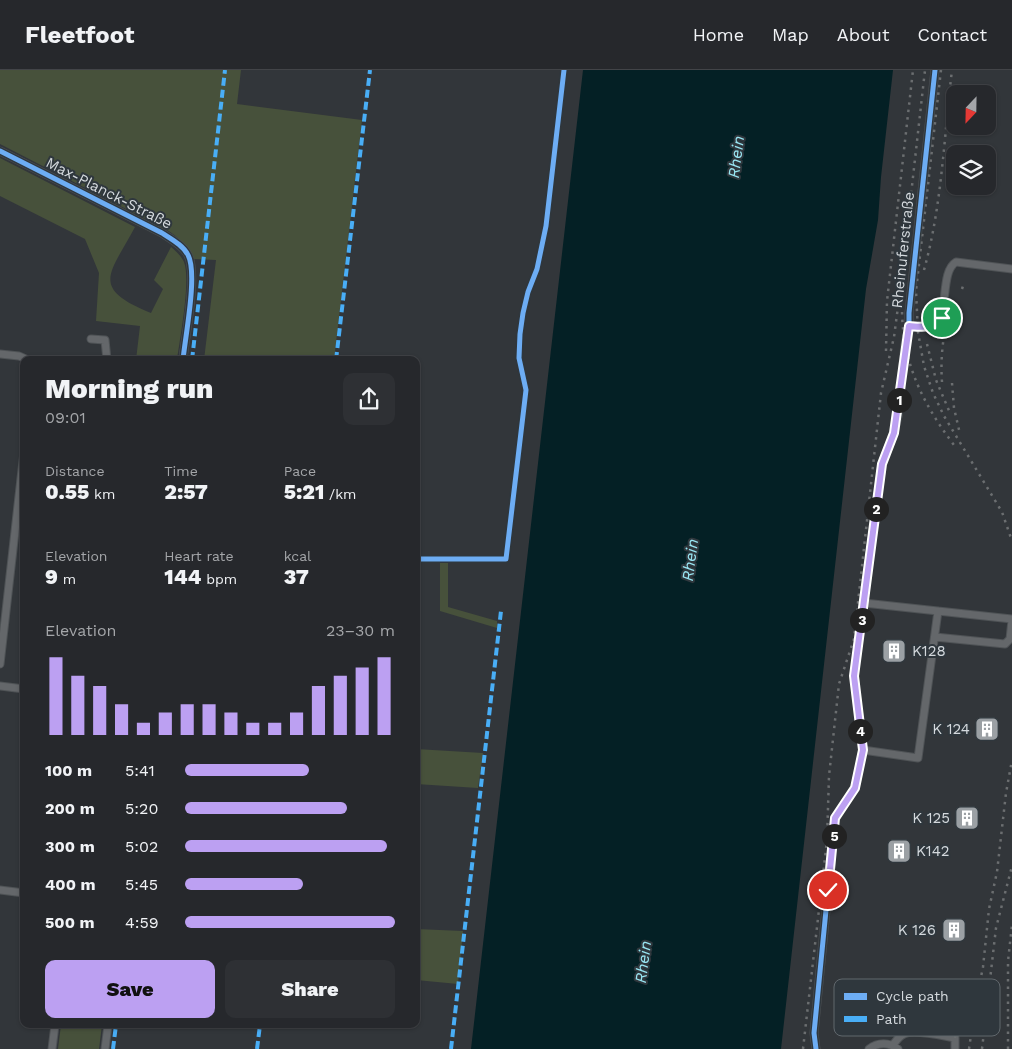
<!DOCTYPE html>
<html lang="en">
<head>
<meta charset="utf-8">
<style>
	:root { --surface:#26282c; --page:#2e3034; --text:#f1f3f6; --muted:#a4a6a9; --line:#424448; --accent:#bca0f2 }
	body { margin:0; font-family:"Work Sans",sans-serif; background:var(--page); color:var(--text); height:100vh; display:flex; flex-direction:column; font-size:19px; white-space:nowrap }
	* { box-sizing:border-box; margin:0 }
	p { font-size:16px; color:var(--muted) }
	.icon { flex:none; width:28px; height:28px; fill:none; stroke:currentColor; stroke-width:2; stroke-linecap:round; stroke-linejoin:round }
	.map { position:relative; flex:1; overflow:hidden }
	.drawer { position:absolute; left:20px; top:286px; width:400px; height:672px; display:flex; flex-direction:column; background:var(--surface); border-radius:10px; box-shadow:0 1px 4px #0004,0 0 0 1px var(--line) }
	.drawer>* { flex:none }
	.needle { width:32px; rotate:202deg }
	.fabs { position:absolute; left:946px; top:15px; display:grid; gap:10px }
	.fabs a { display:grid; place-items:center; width:50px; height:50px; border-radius:10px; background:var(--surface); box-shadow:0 1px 4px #0004,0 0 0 1px var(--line); font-size:25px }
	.pin { position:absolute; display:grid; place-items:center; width:42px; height:42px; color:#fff; margin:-21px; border:2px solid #fff; border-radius:50%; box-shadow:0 1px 5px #0007 }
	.km { position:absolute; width:25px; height:25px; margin:-12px; border-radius:50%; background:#222; color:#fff; font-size:14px; line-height:25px; text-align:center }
	.round { display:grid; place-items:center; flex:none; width:52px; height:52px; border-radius:10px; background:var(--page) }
	.summary { display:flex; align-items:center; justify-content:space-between; height:85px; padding:0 25px }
	h1 { font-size:28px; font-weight:800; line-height:38px }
	.figures { display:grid; grid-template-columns:repeat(3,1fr); gap:8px; height:85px; padding:5px 25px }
	.figures div { display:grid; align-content:center }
	.figures b { font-size:21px; font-weight:800 }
	.figures small { font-size:14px; font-weight:400 }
	.figures p { font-size:14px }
	.chart { height:140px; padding:10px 25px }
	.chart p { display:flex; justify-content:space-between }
	.chart svg { width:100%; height:90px; margin-top:5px; stroke:var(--accent); stroke-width:6 }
	.cta { display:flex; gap:10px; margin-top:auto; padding:10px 25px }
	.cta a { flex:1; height:58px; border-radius:10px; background:var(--accent); color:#111; font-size:20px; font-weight:800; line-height:58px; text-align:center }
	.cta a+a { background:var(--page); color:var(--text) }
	ul { padding:0 25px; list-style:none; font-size:16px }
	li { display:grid; grid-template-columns:80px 60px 1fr; align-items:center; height:38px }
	li i { height:12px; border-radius:6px; background:var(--accent) }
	header { display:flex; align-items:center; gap:30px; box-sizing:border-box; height:70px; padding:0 25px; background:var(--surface); border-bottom:1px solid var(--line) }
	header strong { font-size:24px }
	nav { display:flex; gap:28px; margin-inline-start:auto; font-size:18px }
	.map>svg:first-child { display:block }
	.grass { fill:#47513b }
	.water { fill:#042025 }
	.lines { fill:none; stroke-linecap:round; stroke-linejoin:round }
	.minor-casing { stroke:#4f5356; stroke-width:9 }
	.minor { stroke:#64676a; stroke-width:7 }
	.rail { stroke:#6b6e70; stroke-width:2.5; stroke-dasharray:2.5 5; stroke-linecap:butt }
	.quiet { stroke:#49aef6; stroke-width:4; stroke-dasharray:8 4; stroke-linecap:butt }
	.cycleway-casing { stroke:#2f373d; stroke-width:8 }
	.cycleway { stroke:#6dadf4; stroke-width:5 }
	.route-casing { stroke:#fff; stroke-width:10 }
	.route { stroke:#bca0f2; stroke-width:6 }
	.labels { text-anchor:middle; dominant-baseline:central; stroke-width:4; stroke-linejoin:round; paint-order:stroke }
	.street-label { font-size:15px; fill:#d4d9dd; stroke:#2f373d }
	.poi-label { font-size:15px; fill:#d4d9dd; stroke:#2f373d; text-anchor:end }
	.water-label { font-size:16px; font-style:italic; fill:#99e6f3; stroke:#2f373d }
	.key { fill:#2f373d; stroke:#61686d; stroke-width:1 }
	.key-label { font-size:14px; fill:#d4d9dd }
</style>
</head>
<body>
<header>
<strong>Fleetfoot</strong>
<nav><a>Home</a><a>Map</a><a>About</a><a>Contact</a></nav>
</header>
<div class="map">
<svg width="1012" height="979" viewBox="0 0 1012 979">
	<rect width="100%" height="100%" fill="#32363a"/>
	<!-- grass -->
	<path class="grass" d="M0 0H241L237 34 362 50 334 290H204L216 190 194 189C186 176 180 168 167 160L0 74Z
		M0 88 135 157C110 204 89 218 151 243L163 219 154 210 171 177C176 181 181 186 184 192 191 210 180 268 177 290H136L140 256 96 251 99 203 85 169 0 126Z
		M440 491H448V537L497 551V558L440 541Z
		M416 679 483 683 478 718 416 714Z
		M416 859 463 861 458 914 416 910Z
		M61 955H102L99 979H58Z"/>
	<!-- water -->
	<path class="water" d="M583 0H893L881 107 878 150 866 219 781 979H471Z"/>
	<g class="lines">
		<!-- minor casing -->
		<g class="minor-casing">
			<path id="minor" d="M0 81 162 163C171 169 183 175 188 185 198 204 185 267 183 290
				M909 256H932L938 254C948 237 941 201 956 192L1012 199
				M91 269 105 270 107 290
				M0 284 19 286 28 290
				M864 533 1012 549
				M935 567 1005 574 1010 569 1012 550
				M0 594 24 382
				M0 616 24 619
				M863 680 918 688 938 541
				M0 820 24 823
				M893 975C896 971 899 966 904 964 914 959 943 966 955 968V979
				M52 979 55 955
				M105 979 108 955
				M816 979 814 963 835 748 855 718 863 680 854 606 882 394 894 363 898 346 905 275 909 256V243L935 0
				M869 979C878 972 889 972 898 979"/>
		</g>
		<!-- minor -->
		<use href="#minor" class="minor"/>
		<!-- rail -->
		<path class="rail" d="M941 0 916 221 918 262 924 296 933 323 944 346 1002 442 1012 471
			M924 200C942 136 944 66 952 0
			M902 205 925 0
			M962 219 963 216
			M902 242C903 294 923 334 954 375
			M927 274 936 310 950 343
			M886 281 887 231 913 0
			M942 312C940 284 944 258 952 231
			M952 313 954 338 960 364
			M955 968 959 939
			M803 979 827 770 829 706 839 614 854 569 881 323 894 267 903 199
			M969 979 975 937 983 897 989 839 997 802 1006 723 1012 690
			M982 979 996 858 1012 796
			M1008 979V891L1012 855"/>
		<!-- quiet -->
		<path class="quiet" d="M192 290 225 0
			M336 290 370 0
			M113 979 116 955
			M257 979 260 955
			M451 979 501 541"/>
		<!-- cycleway casing -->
		<g class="cycleway-casing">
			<path id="cycleway" d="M0 81 162 163C171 169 183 175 188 185 198 204 185 267 183 290
				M416 489H506L526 320 519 288 520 264 523 243 528 222 537 199 546 156 564 0
				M816 979 814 963 835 748 855 718 863 680 854 606 882 394 894 363 898 346 905 275 909 256V243L935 0"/>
		</g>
		<!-- cycleway -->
		<use href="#cycleway" class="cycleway"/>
	</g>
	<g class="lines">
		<!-- route casing -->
		<g class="route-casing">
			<path id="route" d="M828 820 835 748 855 718 863 680 854 606 882 394 894 363 909 256C921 257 935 259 942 248"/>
		</g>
		<!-- route -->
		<use href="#route" class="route"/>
	</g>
	<!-- icons -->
	<defs>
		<g id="building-square" transform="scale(1.25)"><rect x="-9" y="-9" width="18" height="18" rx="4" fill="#9ba0a4" stroke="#2f373d"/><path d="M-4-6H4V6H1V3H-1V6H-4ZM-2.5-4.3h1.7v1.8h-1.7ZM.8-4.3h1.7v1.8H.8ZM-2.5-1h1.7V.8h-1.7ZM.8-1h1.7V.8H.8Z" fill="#fff"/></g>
	</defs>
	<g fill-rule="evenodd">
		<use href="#building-square" x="894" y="581"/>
		<use href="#building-square" x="987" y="659"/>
		<use href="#building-square" x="967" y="748"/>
		<use href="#building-square" x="899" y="781"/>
		<use href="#building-square" x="954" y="860"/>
	</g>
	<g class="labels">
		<!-- street labels -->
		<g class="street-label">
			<text transform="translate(109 123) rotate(27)">Max-Planck-Straße</text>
			<text transform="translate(903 180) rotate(-84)">Rheinuferstraße</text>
		</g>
		<!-- poi labels -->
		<g class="poi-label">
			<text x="912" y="581" text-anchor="start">K128</text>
			<text x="970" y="659">K 124</text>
			<text x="950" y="748">K 125</text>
			<text x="916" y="781" text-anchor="start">K142</text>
			<text x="936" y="860">K 126</text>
		</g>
		<!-- water labels -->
		<g class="water-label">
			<text transform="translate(736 87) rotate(-83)">Rhein</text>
			<text transform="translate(690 490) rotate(-83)">Rhein</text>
			<text transform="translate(643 892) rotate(-83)">Rhein</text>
		</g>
	</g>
	<!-- legend -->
	<rect x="834" y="909" width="166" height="57" rx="8" class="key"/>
	<rect x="844" y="923" width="23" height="7" fill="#6dadf4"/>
	<rect x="844" y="946" width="23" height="6" fill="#49aef6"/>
	<g class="key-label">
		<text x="876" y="931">Cycle path</text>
		<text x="876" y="954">Path</text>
	</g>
</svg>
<div class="fabs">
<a><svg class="needle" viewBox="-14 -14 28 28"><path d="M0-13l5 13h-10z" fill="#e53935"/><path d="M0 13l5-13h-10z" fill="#a4a6a9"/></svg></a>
<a><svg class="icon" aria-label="layers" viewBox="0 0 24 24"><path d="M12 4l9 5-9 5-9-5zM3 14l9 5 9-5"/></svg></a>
</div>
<div class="pin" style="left:942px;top:248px;background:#1e9e55"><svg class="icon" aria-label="arrive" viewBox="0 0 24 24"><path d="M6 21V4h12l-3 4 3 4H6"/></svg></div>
<div class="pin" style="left:828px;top:820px;background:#d93025"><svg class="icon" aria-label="check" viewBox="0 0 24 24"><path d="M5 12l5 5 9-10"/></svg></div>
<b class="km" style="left:899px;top:330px">1</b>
<b class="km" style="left:876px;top:439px">2</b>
<b class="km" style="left:862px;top:550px">3</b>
<b class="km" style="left:860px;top:661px">4</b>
<b class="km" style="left:834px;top:766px">5</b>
<section class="drawer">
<div class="summary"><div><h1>Morning run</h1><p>09:01</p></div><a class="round"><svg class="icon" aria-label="share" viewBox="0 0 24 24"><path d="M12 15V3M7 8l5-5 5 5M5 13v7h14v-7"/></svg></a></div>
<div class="figures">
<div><p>Distance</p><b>0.55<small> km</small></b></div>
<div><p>Time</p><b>2:57</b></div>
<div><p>Pace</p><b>5:21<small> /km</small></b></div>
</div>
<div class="figures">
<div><p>Elevation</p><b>9<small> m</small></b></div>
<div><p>Heart rate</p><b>144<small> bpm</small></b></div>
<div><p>kcal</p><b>37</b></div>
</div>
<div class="chart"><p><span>Elevation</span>23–30 m</p>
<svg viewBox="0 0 160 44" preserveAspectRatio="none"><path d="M5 44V6M15 44V15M25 44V20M35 44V29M45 44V38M55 44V33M65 44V29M75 44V29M85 44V33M95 44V38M105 44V38M115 44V33M125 44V20M135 44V15M145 44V11M155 44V6"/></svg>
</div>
<ul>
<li><b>100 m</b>5:41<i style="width:59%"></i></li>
<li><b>200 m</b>5:20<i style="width:77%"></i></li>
<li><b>300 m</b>5:02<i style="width:96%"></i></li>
<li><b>400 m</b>5:45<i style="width:56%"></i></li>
<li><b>500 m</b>4:59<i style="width:100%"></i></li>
</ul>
<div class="cta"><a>Save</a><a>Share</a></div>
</section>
</div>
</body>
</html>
